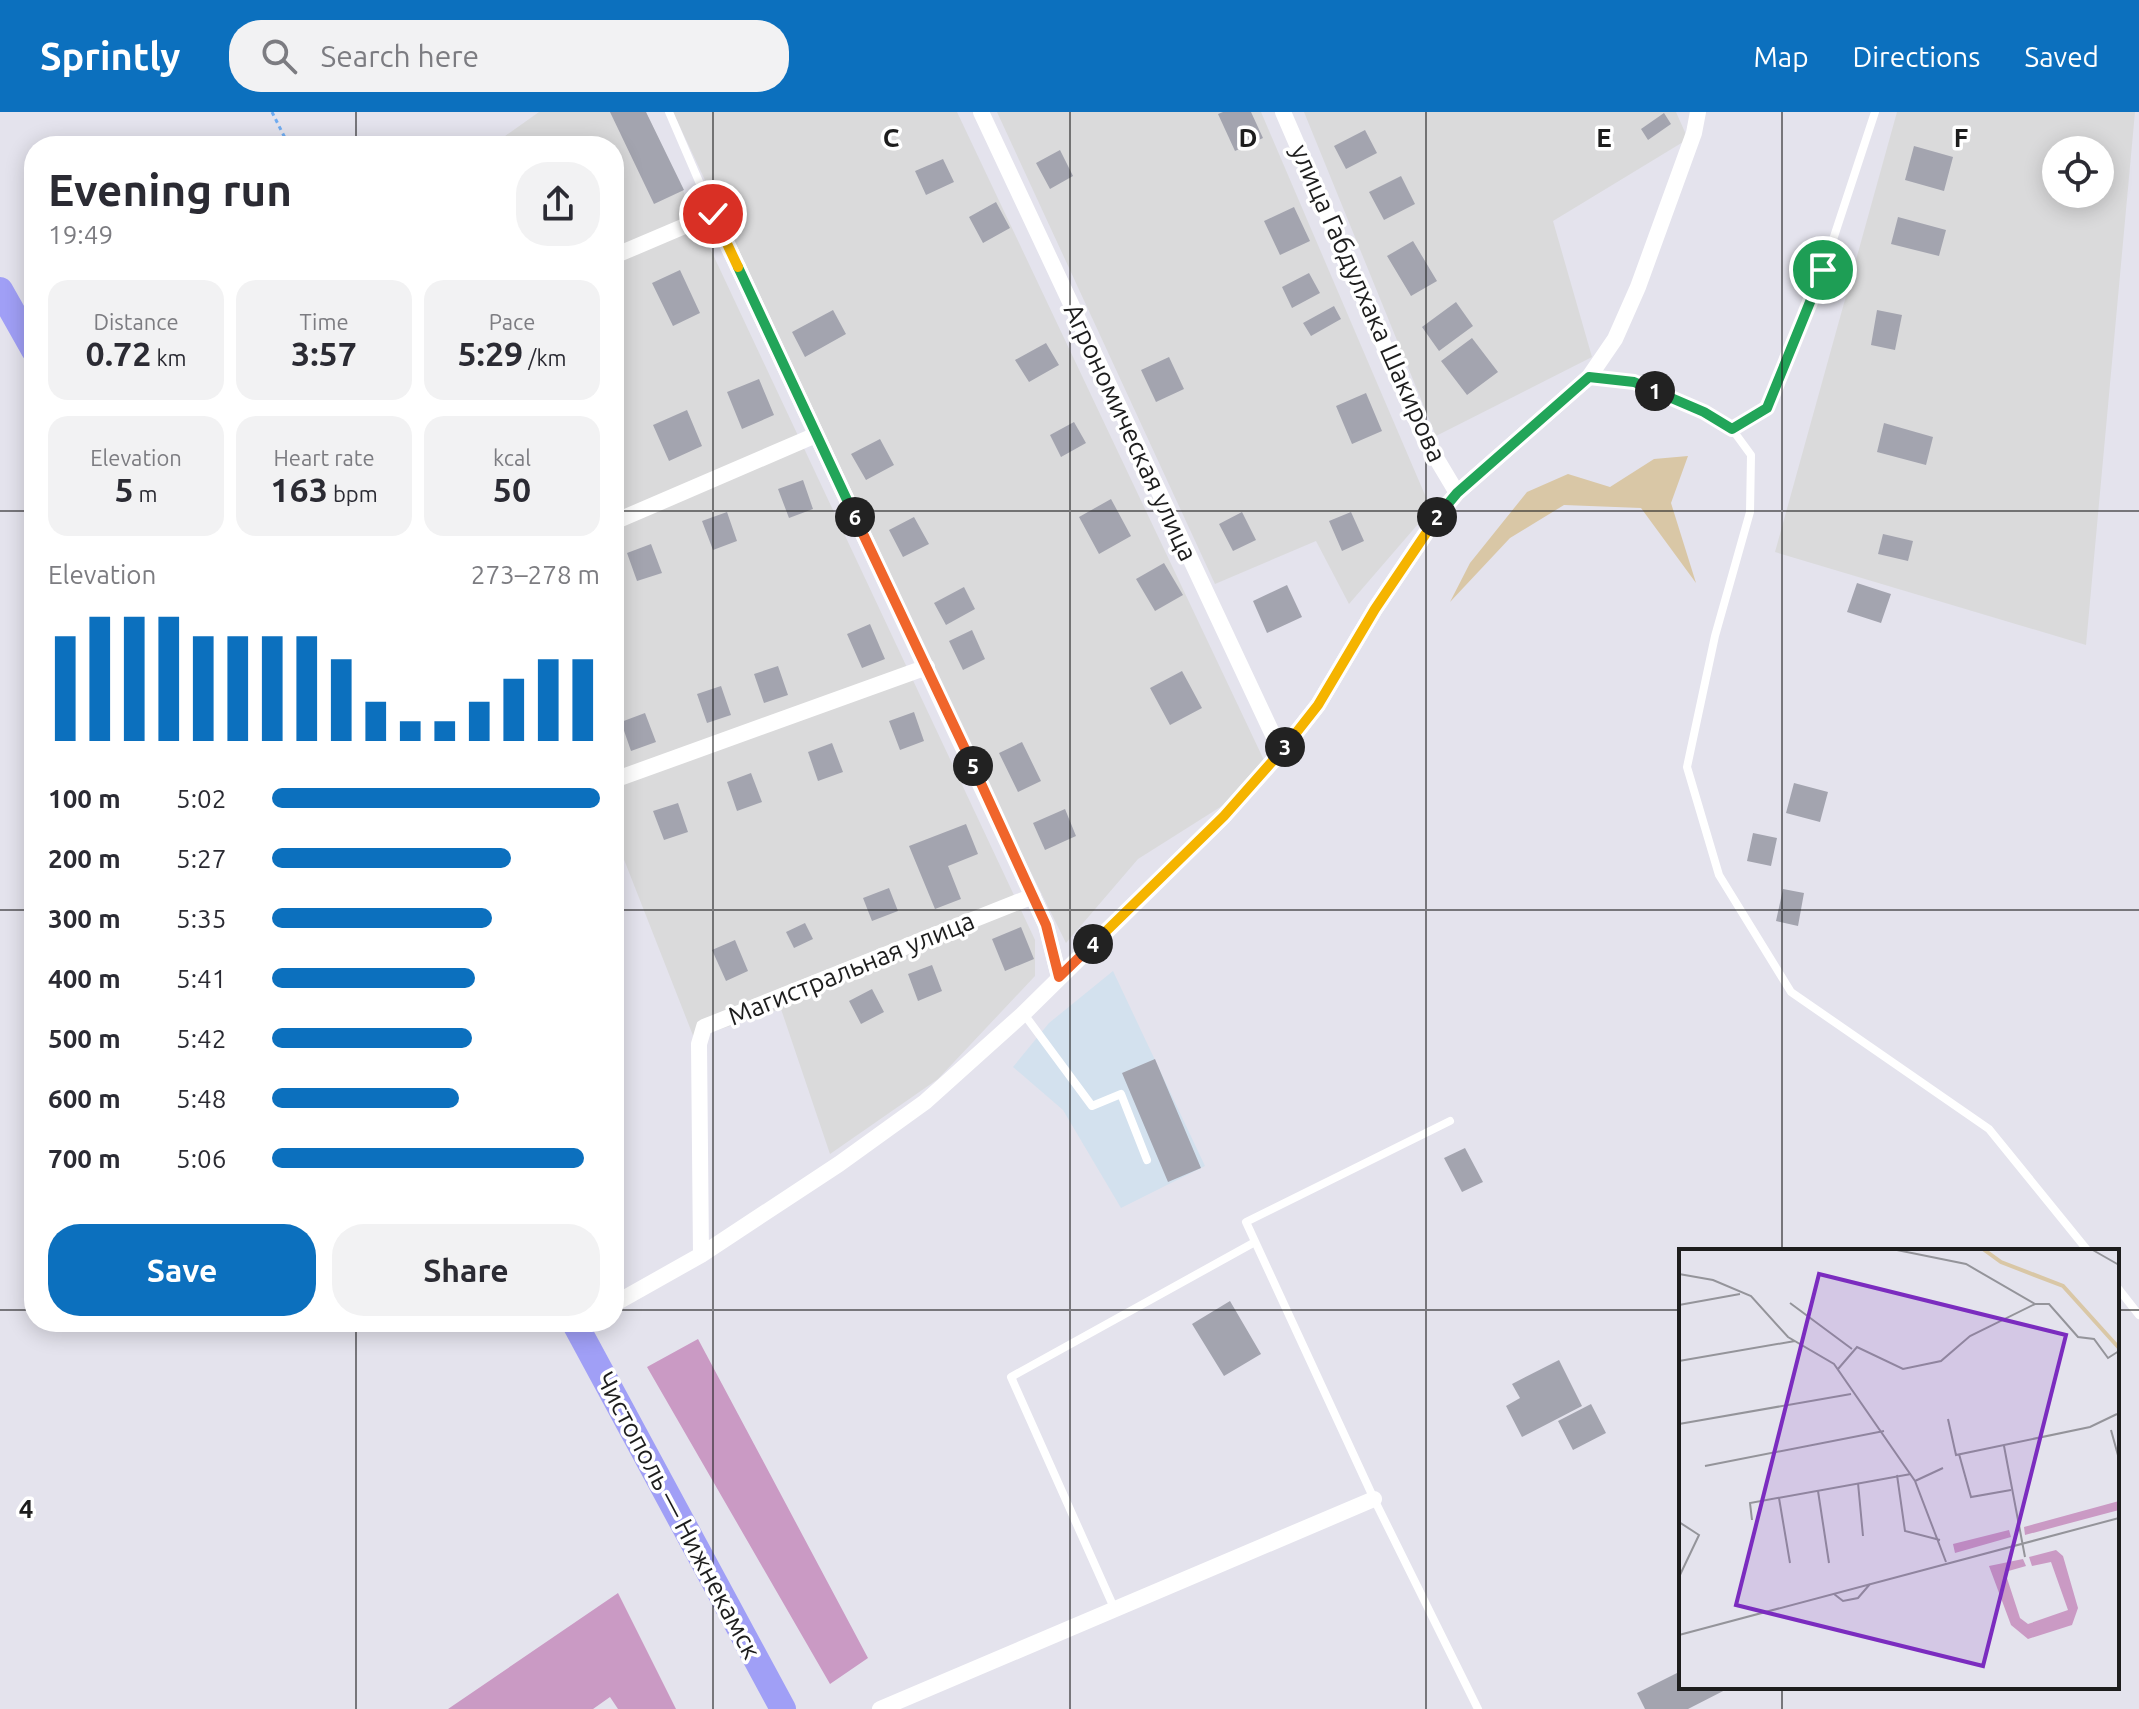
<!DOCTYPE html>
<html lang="en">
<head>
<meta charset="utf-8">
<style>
	:root { --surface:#fff; --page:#f2f2f3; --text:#2b2b33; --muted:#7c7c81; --accent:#0c70be }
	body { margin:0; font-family:Ubuntu,sans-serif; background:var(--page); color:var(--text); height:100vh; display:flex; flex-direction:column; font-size:30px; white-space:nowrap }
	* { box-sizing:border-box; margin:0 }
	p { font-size:26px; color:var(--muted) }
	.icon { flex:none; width:44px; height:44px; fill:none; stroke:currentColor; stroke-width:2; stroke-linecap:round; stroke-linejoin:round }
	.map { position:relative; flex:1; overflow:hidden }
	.panel { position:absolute; left:24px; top:24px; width:600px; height:1196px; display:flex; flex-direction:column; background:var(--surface); border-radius:32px; box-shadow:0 4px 20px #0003 }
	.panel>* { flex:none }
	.tools { position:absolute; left:2042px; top:24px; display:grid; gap:16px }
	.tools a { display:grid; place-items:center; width:72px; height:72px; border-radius:50%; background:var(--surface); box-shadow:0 4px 20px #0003; font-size:40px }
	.pin { position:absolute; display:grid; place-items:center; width:68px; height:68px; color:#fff; margin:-34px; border:4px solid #fff; border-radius:50%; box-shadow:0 2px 8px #0007 }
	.km { position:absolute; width:40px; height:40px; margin:-20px; border-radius:50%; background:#222; color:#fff; font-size:22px; line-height:40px; text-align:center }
	.round { display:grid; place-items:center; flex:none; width:84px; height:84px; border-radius:32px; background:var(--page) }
	.headline { display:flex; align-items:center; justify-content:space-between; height:136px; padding:0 24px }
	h1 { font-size:44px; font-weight:700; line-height:60px }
	.figures { display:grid; grid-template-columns:repeat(3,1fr); gap:12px; height:136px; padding:8px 24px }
	.figures div { display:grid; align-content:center; border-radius:20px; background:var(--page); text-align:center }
	.figures b { font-size:34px; font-weight:700 }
	.figures small { font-size:22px; font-weight:400 }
	.figures p { font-size:22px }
	.chart { height:224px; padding:16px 24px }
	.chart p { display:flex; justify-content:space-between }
	.chart svg { width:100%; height:144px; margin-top:8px; stroke:var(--accent); stroke-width:6 }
	.action { display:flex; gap:16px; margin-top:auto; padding:16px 24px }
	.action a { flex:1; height:92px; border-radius:32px; background:var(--accent); color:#fff; font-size:32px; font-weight:700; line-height:92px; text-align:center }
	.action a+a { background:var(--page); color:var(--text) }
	ul { padding:0 24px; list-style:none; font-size:26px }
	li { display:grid; grid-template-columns:128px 96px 1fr; align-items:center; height:60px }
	li i { height:20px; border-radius:10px; background:var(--accent) }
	header { display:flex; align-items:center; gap:48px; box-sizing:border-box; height:112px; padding:0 40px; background:var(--accent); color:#fff }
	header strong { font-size:38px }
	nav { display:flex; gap:44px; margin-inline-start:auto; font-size:28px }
	.search { width:560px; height:72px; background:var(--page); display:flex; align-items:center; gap:20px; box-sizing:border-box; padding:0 28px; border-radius:32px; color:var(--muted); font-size:30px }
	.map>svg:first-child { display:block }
	.residential { fill:#dadadb; fill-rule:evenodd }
	.commercial { fill:#d3e1ee }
	.forest { fill:#ca9ac4 }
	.water { fill:#d9c7a6 }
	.building { fill:#a3a4af }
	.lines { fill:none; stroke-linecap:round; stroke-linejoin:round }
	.path { stroke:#70acf1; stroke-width:3; stroke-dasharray:4 4; stroke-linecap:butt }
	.lane { stroke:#fff; stroke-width:8 }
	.street { stroke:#fff; stroke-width:16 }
	.primary { stroke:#a09ff6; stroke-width:26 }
	.split-1-casing { stroke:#fff; stroke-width:16 }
	.split-2-casing { stroke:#fff; stroke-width:16 }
	.split-3-casing { stroke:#fff; stroke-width:16 }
	.split-4-casing { stroke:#fff; stroke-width:16 }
	.split-5-casing { stroke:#fff; stroke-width:16 }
	.split-6-casing { stroke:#fff; stroke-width:16 }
	.split-7-casing { stroke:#fff; stroke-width:16 }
	.split-8-casing { stroke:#fff; stroke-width:16 }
	.split-1 { stroke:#22a559; stroke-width:10 }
	.split-2 { stroke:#22a559; stroke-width:10 }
	.split-3 { stroke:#f5b400; stroke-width:10 }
	.split-4 { stroke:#f5b400; stroke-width:10 }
	.split-5 { stroke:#f0652b; stroke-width:10 }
	.split-6 { stroke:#f0652b; stroke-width:10 }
	.split-7 { stroke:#22a559; stroke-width:10 }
	.split-8 { stroke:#f5b400; stroke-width:10 }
	.grid { fill:none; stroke:#1d1d1d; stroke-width:2; stroke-opacity:0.55 }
	.labels { text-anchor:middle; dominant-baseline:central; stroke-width:7; stroke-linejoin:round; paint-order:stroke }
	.street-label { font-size:26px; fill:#1d1d1d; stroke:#fff }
	.inset-river { fill:none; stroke:#d9c7a6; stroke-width:4 }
	.inset-road { fill:none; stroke:#94949a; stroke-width:2 }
	.view { fill:#7b2cbf; fill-opacity:0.15; stroke:#7b2cbf; stroke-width:4 }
	.inset-edge { fill:none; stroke:#1d1d1d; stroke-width:4 }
	.grid-label { font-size:26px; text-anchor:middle; font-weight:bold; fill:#1d1d1d; stroke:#fff; stroke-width:7; stroke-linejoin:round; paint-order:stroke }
</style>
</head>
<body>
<header>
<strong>Sprintly</strong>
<div class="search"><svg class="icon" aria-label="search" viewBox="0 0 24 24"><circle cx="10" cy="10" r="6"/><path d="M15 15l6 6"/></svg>Search here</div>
<nav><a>Map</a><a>Directions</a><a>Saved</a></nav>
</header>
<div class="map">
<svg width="2139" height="1597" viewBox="0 0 2139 1597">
	<rect width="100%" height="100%" fill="#e4e3ed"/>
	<!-- residential -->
	<path class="residential" d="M539 0H646L1035 828V864L938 967 830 1042 781 897 694 926 614 722V34H491Z
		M673 0H957L1271 663 1138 747 1066 831 1006 710Z
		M997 0H1261L1431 397 1349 492 1316 429 1215 472Z
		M1304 0H1676L1688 27 1553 109 1592 245 1436 324Z
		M1897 0H2135L2086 533 1775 440ZM2056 38H2100V82H2056Z"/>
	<!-- commercial -->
	<path class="commercial" d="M1113 859 1205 1054 1121 1096 1063 998 1013 955 1049 911Z"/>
	<!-- forest -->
	<path class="forest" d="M698 1227 868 1546 830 1572 647 1255Z
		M618 1481 676 1597H618L610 1585 593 1597H448Z"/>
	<!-- water -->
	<path class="water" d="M1688 344 1671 391 1696 471 1641 396 1564 393 1510 426 1450 490 1470 451 1527 380 1568 362 1610 375 1654 347Z"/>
	<!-- building -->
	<path class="building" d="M610 0H646L684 78 654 92Z
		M1223 0H1251L1263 26 1235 39 1218 2Z
		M1664 1 1671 12 1648 28 1641 17Z
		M1365 18 1377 41 1346 57 1334 34Z
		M1914 34 1953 45 1944 79 1905 68Z
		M1060 38 1073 64 1050 77 1036 51Z
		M943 47 954 70 926 83 915 59Z
		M1401 64 1415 92 1384 108 1369 80Z
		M996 90 1010 116 983 131 969 105Z
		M1294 95 1310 129 1280 143 1264 109Z
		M1898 105 1946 118 1939 144 1891 132Z
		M1413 129 1437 169 1411 184 1387 144Z
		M680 158 700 201 673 214 652 171Z
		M1309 161 1320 181 1292 196 1282 175Z
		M1456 190 1473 214 1439 239 1422 215Z
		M1334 194 1341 207 1311 224 1303 211Z
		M833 198 846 222 805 245 792 220Z
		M1877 198 1902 203 1895 238 1871 233Z
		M1472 226 1498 260 1467 283 1441 249Z
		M1046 231 1059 253 1029 270 1015 248Z
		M1169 245 1184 277 1156 290 1141 258Z
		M759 267 774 303 742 317 727 280Z
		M1366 281 1382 319 1352 332 1336 294Z
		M687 298 702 334 669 349 653 313Z
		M1074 310 1086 331 1061 345 1050 323Z
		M1884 311 1933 325 1926 353 1877 340Z
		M880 327 894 353 866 368 851 342Z
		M614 347 623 369 614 373Z
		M803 368 813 397 789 406 778 377Z
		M1111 387 1131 424 1099 442 1079 405Z
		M727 400 737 429 713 438 702 409Z
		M1242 400 1256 428 1233 439 1219 412Z
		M1351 400 1364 429 1342 439 1329 409Z
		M914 405 929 432 903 445 889 418Z
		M1883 422 1913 429 1908 449 1878 442Z
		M651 432 662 461 637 469 627 441Z
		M1164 451 1183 483 1155 499 1136 467Z
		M1857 471 1891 482 1881 511 1847 500Z
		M1287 473 1302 505 1267 521 1253 489Z
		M964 475 975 497 946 513 934 491Z
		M870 512 885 547 862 556 847 522Z
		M972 518 985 547 963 558 949 529Z
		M778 554 788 583 764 591 754 562Z
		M1182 559 1202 596 1170 613 1150 576Z
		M721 574 731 603 707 611 697 582Z
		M914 600 924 629 900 638 889 609Z
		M645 601 656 630 631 639 621 610Z
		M1022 630 1041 669 1018 680 999 641Z
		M832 631 843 660 818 669 808 640Z
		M751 661 762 690 737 699 727 670Z
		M1794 671 1828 680 1820 710 1786 701Z
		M678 691 688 720 664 728 653 699Z
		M1065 697 1076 724 1045 738 1033 711Z
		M966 712 978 742 948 754 961 787 935 797 909 734Z
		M1753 721 1777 726 1771 754 1747 749Z
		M889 776 898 799 872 809 863 786Z
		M1783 777 1804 781 1798 814 1776 809Z
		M805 811 813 827 794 836 786 820Z
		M1021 815 1034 847 1005 859 992 827Z
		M735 828 748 859 726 869 712 838Z
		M932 853 942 879 918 889 908 862Z
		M872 877 884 900 861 912 849 889Z
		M1155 947 1201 1056 1168 1070 1122 961Z
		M1465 1036 1483 1070 1462 1080 1444 1046Z
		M1230 1189 1261 1242 1224 1264 1192 1212Z
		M1559 1248 1582 1294 1522 1325 1506 1294 1520 1286 1512 1272Z
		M1591 1292 1606 1321 1573 1338 1558 1309Z
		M1681 1559V1575H1731L1688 1597H1645L1637 1581Z"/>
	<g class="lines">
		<!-- path -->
		<path class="path" d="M272 0 289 34"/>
		<!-- lane -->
		<path class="lane" d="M669 0 713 102
			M1589 265 1634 270 1704 300 1732 317 1751 343 1750 400 1715 524 1687 655 1719 763 1791 880 1989 1017 2088 1139
			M1732 317 1767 296 1823 158 1875 0
			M1024 902 1092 994 1121 982 1147 1048
			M1450 1009 1246 1110 1374 1387 1478 1597
			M2117 1175 2139 1203
			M1115 1498 1011 1265 1255 1130"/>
		<!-- street -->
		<path class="street" d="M981 0 1281 640
			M1283 0 1423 324 1457 381
			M614 144 713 102 1046 813 1059 865
			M614 410 816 323
			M614 668 927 555
			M701 1143 699 932 704 915 1033 784
			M614 1192 701 1143 839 1052 925 990 1024 901 1224 704 1281 640 1318 593 1375 497 1434 409 1457 381 1589 265 1615 227 1638 175 1694 21 1698 0
			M880 1597 1374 1387"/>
		<!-- primary -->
		<path class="primary" d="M0 178 34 238
			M574 1210 783 1597"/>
	</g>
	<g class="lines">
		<!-- split-1 casing -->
		<g class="split-1-casing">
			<path id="split-1" d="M1655 279 1704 300 1732 317 1767 296 1823 158"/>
		</g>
		<!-- split-2 casing -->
		<g class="split-2-casing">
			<path id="split-2" d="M1437 405 1457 381 1589 265 1634 270 1655 279"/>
		</g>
		<!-- split-3 casing -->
		<g class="split-3-casing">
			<path id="split-3" d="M1285 635 1318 593 1375 497 1437 405"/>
		</g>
		<!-- split-4 casing -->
		<g class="split-4-casing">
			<path id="split-4" d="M1093 832 1224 704 1285 635"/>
		</g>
		<!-- split-5 casing -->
		<g class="split-5-casing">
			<path id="split-5" d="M973 654 1046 813 1059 865 1093 832"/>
		</g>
		<!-- split-6 casing -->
		<g class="split-6-casing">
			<path id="split-6" d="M855 405 973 654"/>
		</g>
		<!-- split-7 casing -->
		<g class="split-7-casing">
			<path id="split-7" d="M738 155 855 405"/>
		</g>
		<!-- split-8 casing -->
		<g class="split-8-casing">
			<path id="split-8" d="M713 102 738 155"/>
		</g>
		<!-- split-1 -->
		<use href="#split-1" class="split-1"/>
		<!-- split-2 -->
		<use href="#split-2" class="split-2"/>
		<!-- split-3 -->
		<use href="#split-3" class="split-3"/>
		<!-- split-4 -->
		<use href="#split-4" class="split-4"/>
		<!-- split-5 -->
		<use href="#split-5" class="split-5"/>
		<!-- split-6 -->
		<use href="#split-6" class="split-6"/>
		<!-- split-7 -->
		<use href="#split-7" class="split-7"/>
		<!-- split-8 -->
		<use href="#split-8" class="split-8"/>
	</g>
	<!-- grid -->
	<path class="grid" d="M356 0V34M713 0V1597M1070 0V1597M1426 0V1597M1782 0V1139M0 399H34M614 399H2139M0 798H34M614 798H2139M0 1198H34M614 1198H1681M2117 1198H2139M356 1210V1597M1782 1575V1597"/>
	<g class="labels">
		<!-- street labels -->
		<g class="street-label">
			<text transform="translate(1369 191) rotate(66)">улица Габдулхака Шакирова</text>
			<text transform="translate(1131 320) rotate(65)">Агрономическая улица</text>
			<text transform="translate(851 856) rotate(-22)">Магистральная улица</text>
			<text transform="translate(679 1403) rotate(62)">Чистополь — Нижнекамск</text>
		</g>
	</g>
	<!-- overview -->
	<g transform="translate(1679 1137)">
		<rect width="440" height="440" fill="#e4e3ed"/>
		<path d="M440 252V261L346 286 345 278ZM330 281 332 288 276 304 274 295ZM377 301 384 307 399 359 393 376 349 390 332 376 310 317 344 310 347 317 326 323 341 369 349 375 389 361 372 313 353 317 350 308Z" fill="#ca9ac4"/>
		<path class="inset-river" d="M304 0 322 13 384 37 440 99"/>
		<path class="inset-road" d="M213 0 287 15 356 55H370L399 88 415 90 429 109 440 102M412 0 440 16M0 25 34 31 72 47 109 88 155 115 236 232 267 313M111 54 173 100M0 56 61 45M0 112 116 92M159 120 178 98 224 120 262 112 291 87 356 55M269 170 277 206 411 178 438 165M0 175 172 145M432 181 440 210M325 197 346 308M280 205 292 248 332 241M26 217 205 182M218 226 226 282 261 291M236 232 264 219M179 234 184 287M139 242 150 314M100 249 111 314M73 271 71 254 232 225M0 273 20 286 0 328M155 345 164 352 179 349 191 335M0 386 440 269"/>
		<path class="view" d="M140 25 387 86 304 417 57 356Z"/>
		<rect width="440" height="440" class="inset-edge"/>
	</g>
	<g class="grid-label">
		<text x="891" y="35">C</text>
		<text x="1248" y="35">D</text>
		<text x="1604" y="35">E</text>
		<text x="1961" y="35">F</text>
		<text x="26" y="1406">4</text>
	</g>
</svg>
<div class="tools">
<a><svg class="icon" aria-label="locate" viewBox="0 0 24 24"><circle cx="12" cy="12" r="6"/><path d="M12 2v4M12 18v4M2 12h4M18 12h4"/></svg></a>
</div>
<div class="pin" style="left:1823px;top:158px;background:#1e9e55"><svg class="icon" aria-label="arrive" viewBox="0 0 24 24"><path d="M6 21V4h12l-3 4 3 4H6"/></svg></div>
<div class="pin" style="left:713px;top:102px;background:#d93025"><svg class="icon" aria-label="check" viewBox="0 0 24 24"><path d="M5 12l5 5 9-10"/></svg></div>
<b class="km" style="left:1655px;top:279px">1</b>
<b class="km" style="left:1437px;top:405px">2</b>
<b class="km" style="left:1285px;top:635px">3</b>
<b class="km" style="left:1093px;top:832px">4</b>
<b class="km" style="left:973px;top:654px">5</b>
<b class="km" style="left:855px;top:405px">6</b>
<section class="panel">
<div class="headline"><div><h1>Evening run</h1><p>19:49</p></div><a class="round"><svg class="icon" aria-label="share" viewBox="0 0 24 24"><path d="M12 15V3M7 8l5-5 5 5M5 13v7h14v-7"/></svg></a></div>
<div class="figures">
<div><p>Distance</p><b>0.72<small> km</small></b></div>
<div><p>Time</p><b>3:57</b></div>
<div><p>Pace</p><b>5:29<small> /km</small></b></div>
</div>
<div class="figures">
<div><p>Elevation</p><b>5<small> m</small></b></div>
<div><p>Heart rate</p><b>163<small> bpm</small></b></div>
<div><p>kcal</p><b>50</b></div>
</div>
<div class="chart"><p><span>Elevation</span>273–278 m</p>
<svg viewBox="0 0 160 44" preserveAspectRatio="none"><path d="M5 44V12M15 44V6M25 44V6M35 44V6M45 44V12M55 44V12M65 44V12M75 44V12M85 44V19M95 44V32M105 44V38M115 44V38M125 44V32M135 44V25M145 44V19M155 44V19"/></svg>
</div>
<ul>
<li><b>100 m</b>5:02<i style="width:100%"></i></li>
<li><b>200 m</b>5:27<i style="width:73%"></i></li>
<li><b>300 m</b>5:35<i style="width:67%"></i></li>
<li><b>400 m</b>5:41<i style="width:62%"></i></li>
<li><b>500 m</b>5:42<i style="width:61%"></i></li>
<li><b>600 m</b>5:48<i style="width:57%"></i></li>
<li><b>700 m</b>5:06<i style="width:95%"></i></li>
</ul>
<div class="action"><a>Save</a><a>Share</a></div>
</section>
</div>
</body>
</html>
